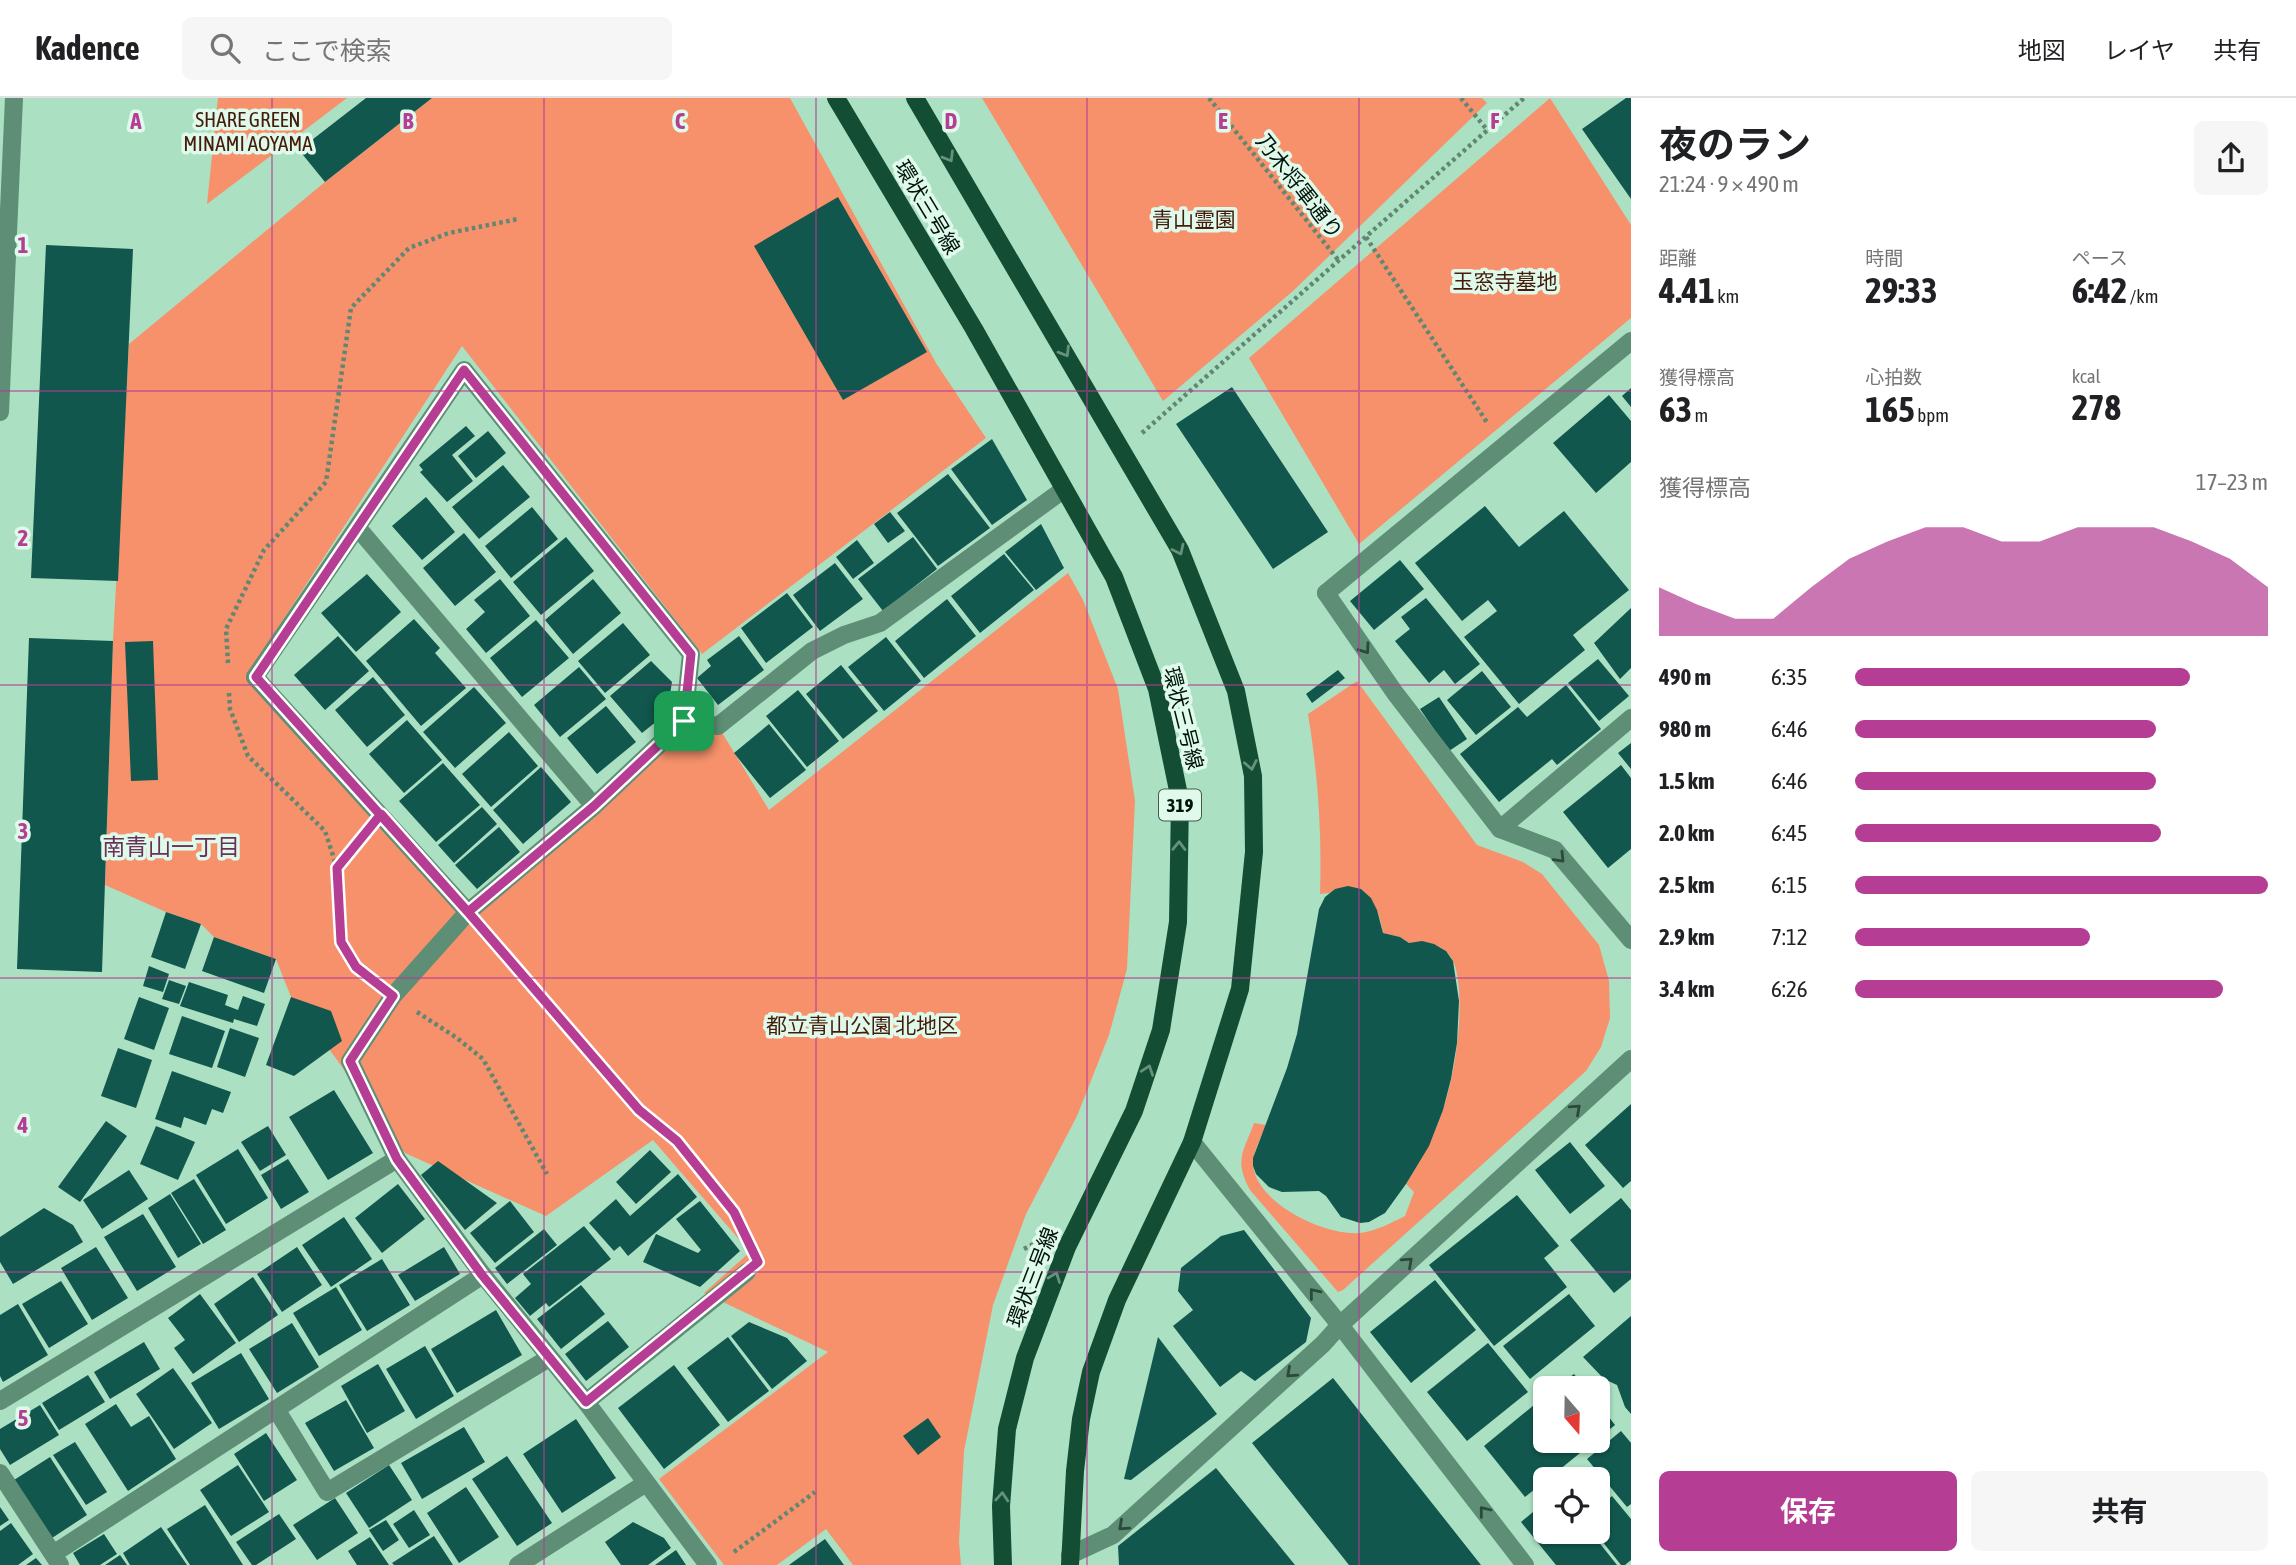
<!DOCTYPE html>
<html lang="ja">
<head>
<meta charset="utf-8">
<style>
	:root { --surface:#fff; --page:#f6f6f6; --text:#202124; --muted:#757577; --line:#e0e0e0; --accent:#b53d93 }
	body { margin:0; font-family:"Asap Condensed","Noto Sans JP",sans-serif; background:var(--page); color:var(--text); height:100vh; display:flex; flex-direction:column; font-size:26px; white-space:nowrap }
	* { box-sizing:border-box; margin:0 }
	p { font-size:23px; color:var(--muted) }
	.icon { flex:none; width:38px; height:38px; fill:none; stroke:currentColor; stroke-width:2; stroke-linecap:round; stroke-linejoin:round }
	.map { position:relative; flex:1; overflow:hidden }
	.sheet { display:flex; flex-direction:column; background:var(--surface); width:665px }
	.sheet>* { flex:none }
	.needle { width:46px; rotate:160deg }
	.controls { position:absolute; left:1533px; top:1278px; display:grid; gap:14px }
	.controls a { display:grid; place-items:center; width:77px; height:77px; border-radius:10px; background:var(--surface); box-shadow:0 2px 5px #0004; font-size:35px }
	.pin { position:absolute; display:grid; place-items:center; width:60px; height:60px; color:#fff; margin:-30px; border-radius:14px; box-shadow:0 4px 10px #0006 }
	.round { display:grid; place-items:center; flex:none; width:74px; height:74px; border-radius:10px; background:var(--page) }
	.headline { display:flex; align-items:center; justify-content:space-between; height:119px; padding:0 28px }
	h1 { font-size:38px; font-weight:700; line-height:52px }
	.figures { display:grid; grid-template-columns:repeat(3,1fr); gap:10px; height:119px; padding:7px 28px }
	.figures div { display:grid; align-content:center }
	.figures b { font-size:35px; font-weight:700 }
	.figures small { font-size:19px; font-weight:400 }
	.figures p { font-size:19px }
	.chart { height:196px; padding:14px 28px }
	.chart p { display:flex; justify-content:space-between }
	.chart svg { width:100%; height:126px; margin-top:7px; fill:var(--accent); opacity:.7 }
	.button { display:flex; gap:14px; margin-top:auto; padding:14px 28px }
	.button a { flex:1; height:80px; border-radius:10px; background:var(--accent); color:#fff; font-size:28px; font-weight:700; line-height:80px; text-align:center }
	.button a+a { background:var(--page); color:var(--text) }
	ul { padding:0 28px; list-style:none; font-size:23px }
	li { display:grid; grid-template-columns:112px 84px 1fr; align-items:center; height:52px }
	li i { height:18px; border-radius:9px; background:var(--accent) }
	header { display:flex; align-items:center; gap:42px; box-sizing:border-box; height:98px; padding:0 35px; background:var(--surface); border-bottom:2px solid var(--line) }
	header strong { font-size:33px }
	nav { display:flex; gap:38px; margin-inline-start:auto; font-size:24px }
	.search { width:490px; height:63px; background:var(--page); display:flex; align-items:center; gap:18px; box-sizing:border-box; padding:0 24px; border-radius:10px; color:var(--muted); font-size:26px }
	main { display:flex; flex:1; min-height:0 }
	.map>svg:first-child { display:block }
	.green { fill:#f6916b }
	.building { fill:#11574d }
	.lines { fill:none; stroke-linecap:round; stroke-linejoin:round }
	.path { stroke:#618772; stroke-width:4.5; stroke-dasharray:3.5 3.5; stroke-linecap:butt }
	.lane { stroke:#5e8e75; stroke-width:18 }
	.street { stroke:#5e8e75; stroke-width:18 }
	.primary { stroke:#134d34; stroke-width:18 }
	.oneway { stroke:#65927d }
	.oneway2 { stroke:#2b4a3a }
	.route-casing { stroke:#fff; stroke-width:14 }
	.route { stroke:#b53d93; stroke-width:9 }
	.grid { fill:none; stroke:#b53d93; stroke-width:2; stroke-opacity:0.55 }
	.labels { text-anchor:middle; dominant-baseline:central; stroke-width:7; stroke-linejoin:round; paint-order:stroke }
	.shield { fill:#dffaeb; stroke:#44584e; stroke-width:2 }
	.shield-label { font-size:19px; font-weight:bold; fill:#01130a }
	.park-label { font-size:21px; fill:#451b0b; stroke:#dffaeb }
	.street-label { font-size:21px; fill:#01130a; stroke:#dffaeb }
	.neighbourhood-label { font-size:23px; fill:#6b3058; stroke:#dffaeb }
	.grid-label { font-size:23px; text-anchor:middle; font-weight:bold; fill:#b53d93; stroke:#dffaeb; stroke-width:7; stroke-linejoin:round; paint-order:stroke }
</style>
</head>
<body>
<header>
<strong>Kadence</strong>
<div class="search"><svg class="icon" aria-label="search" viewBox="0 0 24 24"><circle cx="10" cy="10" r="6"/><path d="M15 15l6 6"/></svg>ここで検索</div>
<nav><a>地図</a><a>レイヤ</a><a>共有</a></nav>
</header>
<main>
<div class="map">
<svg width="1631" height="1467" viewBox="0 0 1631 1467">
	<rect width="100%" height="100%" fill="#abe0c3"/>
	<!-- green -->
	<path class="green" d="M218 0H347L207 106Z
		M432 0H790L936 265 986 340 702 556 462 248 247 577 468 814 684 623 718 628 769 712 1068 475 1083 502 1118 591 1135 703 1127 871 1109 937 1077 1018 1026 1116 993 1207 964 1353 959 1444 961 1467H853L826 1431 777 1467H724L659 1381 828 1254 704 1195 750 1154 653 1042 546 1118 405 1055 291 899 276 861 214 839 201 826 166 814 105 787 113 543 129 246 325 84Z
		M982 0H1482L1487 5 1293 193 1163 303Z
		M1550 0 1631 127V220L1359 446 1249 260Z
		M1357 583 1477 747 1523 764 1542 776 1599 847 1609 883 1610 920 1601 949 1586 973 1343 1192 1338 1194 1250 1092C1234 1062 1243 1055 1254 1025L1266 1027C1261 1040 1252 1055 1253 1068 1258 1106 1325 1138 1360 1135 1376 1133 1391 1125 1405 1118L1414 1094 1406 1086C1420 1063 1433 1040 1442 1014 1455 979 1467 901 1454 865 1446 846 1427 843 1409 845L1400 839 1383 835C1380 817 1375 804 1361 791H1335L1330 795 1320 796C1322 735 1318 676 1308 616Z"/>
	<!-- building -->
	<path class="building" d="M366 0H432L325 84 299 52Z
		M1626 0H1631V101L1582 31Z
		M838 99 927 254 843 302 754 148Z
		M46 147 133 151 118 483 31 480Z
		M1232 289 1328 434 1273 471 1176 326Z
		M1631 290V309L1622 298Z
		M1609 297 1631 323V364L1596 395 1553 345Z
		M466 328 475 338 452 357 473 383 447 404 420 374 423 372 419 367Z
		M488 333 506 355 476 380 458 358Z
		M992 341 1027 402 992 427 951 371Z
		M503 367 530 399 479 441 452 409Z
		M948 376 990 430 938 468 897 415Z
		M426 399 455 434 422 462 392 428Z
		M1485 408 1519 449 1564 413 1629 492 1573 537 1585 552 1519 606 1464 539 1497 513 1488 502 1462 523 1415 465Z
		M532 409 558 441 511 480 485 448Z
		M890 414 905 433 888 445 874 426Z
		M1041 426 1064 470 1036 492 1005 454Z
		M464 435 496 474 455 508 423 470Z
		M566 439 594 473 541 517 513 484Z
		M913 439 937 471 883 513 858 481Z
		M857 442 874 465 853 481 836 459Z
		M1004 456 1034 492 980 535 951 498Z
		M1400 462 1424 491 1374 532 1350 503Z
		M835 465 863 501 820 533 793 497Z
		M367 476 401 514 356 554 321 515Z
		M500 481 530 518 486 555 466 531 485 514 474 502Z
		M593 481 621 515 573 556 545 522Z
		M787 495 813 529 766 565 741 530Z
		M1426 500 1480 566 1455 586 1444 572 1429 585 1395 543 1410 531 1401 519Z
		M947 501 976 538 924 580 895 543Z
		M1631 510V570L1620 581 1594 545Z
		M414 521 440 550 435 555 466 590 421 628 366 563Z
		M536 522 569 560 522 599 490 560Z
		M623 525 650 557 605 595 578 563Z
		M338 538 369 573 325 612 294 577Z
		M739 538 764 572 718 607 697 580 711 568 707 562Z
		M886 539 921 583 884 613 848 569Z
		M29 540 113 543 102 874 17 871Z
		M153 543 158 682 131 683 125 544Z
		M1598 561 1629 598 1599 623 1568 585Z
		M651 563 672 584 667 615 642 635 610 598Z
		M841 567 878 613 843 641 806 596Z
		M579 569 606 601 560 639 534 607Z
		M1338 572 1345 580 1312 605 1306 596Z
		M1482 573 1511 609 1476 637 1447 602Z
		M373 579 405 617 367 649 335 612Z
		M1566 587 1601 631 1557 667 1552 661 1499 704 1460 656 1518 609 1527 619Z
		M474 589 506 625 455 670 423 634Z
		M798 592 839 643 807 669 766 618Z
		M1439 599 1467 641 1449 653 1420 611Z
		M606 608 636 644 597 676 567 640Z
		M407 622 442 662 404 695 369 656Z
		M769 626 806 672 770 700 734 655Z
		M509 634 538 668 491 709 462 676Z
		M1631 645V671L1618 655Z
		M443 665 480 707 436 744 399 703Z
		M1621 667 1631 680V751L1608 770 1563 714Z
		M541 669 571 704 523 746 493 712Z
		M482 709 497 726 454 765 438 747Z
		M499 729 520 754 477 791 455 767Z
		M1348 788 1361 791 1371 800 1377 812 1383 835 1400 839 1409 845 1422 843 1434 846 1446 853 1453 863 1459 903 1457 945 1451 981 1443 1012 1429 1048 1406 1086 1385 1115 1369 1124 1360 1125 1341 1119 1326 1098 1319 1093 1282 1094 1269 1089 1256 1076 1253 1068V1060L1287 970 1297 936 1319 811 1325 799 1335 791Z
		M166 814 201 826 185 871 151 859Z
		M214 839 276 861 264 895 202 873Z
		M149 868 169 876 163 894 143 888Z
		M169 882 186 888 179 906 162 901Z
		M189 884 228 897 225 907 238 912 243 898 265 906 257 928 234 921 233 925 180 908Z
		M139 899 169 910 154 952 124 941Z
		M291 899 331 913 342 943 294 978 266 967Z
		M182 918 225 933 212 970 169 956Z
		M230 930 259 940 245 979 217 969Z
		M118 950 152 962 136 1010 101 998Z
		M172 973 231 994 223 1015 212 1011 206 1027 184 1019 181 1030 155 1021Z
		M334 992 373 1055 328 1082 289 1019Z
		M1631 1006V1083L1623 1090 1585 1047Z
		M106 1023 127 1038 80 1104 58 1089Z
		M156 1028 195 1044 178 1082 140 1066Z
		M268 1028 286 1057 260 1073 241 1044Z
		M1570 1044 1605 1088 1570 1116 1535 1072Z
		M238 1051 268 1100 226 1126 196 1077Z
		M650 1052 671 1074 636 1106 616 1084Z
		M288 1061 309 1094 281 1111 261 1077Z
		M438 1063 497 1105 465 1132 421 1077Z
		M129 1072 148 1101 102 1131 83 1102Z
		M678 1076 697 1099 628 1158 620 1148 614 1153 589 1125 616 1101 630 1118Z
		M194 1081 226 1132 203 1146 171 1095Z
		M398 1086 425 1121 382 1155 355 1120Z
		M170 1096 201 1146 178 1160 148 1110Z
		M1517 1097 1559 1148 1544 1160 1567 1189 1494 1248 1429 1167Z
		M1621 1100 1631 1112V1181L1614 1195 1570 1142Z
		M510 1103 534 1134 495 1165 470 1135Z
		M700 1103 740 1153 700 1189 643 1164 656 1136 698 1155 701 1152 676 1121Z
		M44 1110 73 1127 83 1144 13 1186 0 1164V1139Z
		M143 1116 176 1169 137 1193 104 1139Z
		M344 1119 372 1161 331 1189 302 1147Z
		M584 1128 611 1161 549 1209 546 1205 530 1218 515 1200 531 1186 523 1176Z
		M544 1131 557 1147 507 1186 495 1170Z
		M1244 1132 1311 1220 1306 1244 1255 1283 1241 1273 1220 1289 1173 1228 1193 1212 1178 1193 1181 1170 1221 1138Z
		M96 1149 128 1200 92 1222 61 1170Z
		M297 1149 322 1187 282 1214 257 1176Z
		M444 1149 460 1176 415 1203 398 1177Z
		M382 1161 410 1207 367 1233 339 1187Z
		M253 1179 278 1217 239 1244 214 1206Z
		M1435 1182 1476 1232 1411 1285 1370 1234Z
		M61 1183 88 1226 49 1250 22 1206Z
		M581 1187 605 1216 561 1251 537 1221Z
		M336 1189 362 1232 319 1258 293 1215Z
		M200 1196 236 1245 193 1276 174 1250 185 1242 168 1220Z
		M1569 1196 1595 1228 1530 1281 1503 1248Z
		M18 1206 48 1257 3 1284 0 1278V1217Z
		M496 1212 522 1257 457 1295 431 1251Z
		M1631 1218V1316L1625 1309 1617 1287 1604 1281 1583 1259Z
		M608 1223 629 1249 586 1283 565 1256Z
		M749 1224 787 1240 807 1263 772 1291 731 1238Z
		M292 1225 319 1269 277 1295 249 1251Z
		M728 1239 769 1293 728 1324 687 1270Z
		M1158 1239 1217 1316 1131 1382 1124 1381Z
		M144 1244 160 1271 110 1301 94 1274Z
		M1488 1245 1528 1294 1467 1343 1427 1294Z
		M425 1248 454 1298 416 1321 386 1271Z
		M241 1255 269 1301 219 1331 191 1285Z
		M378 1266 405 1313 367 1335 341 1288Z
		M674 1267 720 1327 664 1371 618 1310Z
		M173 1270 212 1325 174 1351 136 1296Z
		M1574 1276 1585 1290H1556Z
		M88 1277 105 1304 59 1332 42 1305Z
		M1333 1280 1481 1467H1349L1252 1345Z
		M1545 1298V1342H1596L1548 1381H1545V1383L1525 1399 1484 1348Z
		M346 1302 374 1350 334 1373 305 1325Z
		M1598 1305 1615 1327 1598 1341Z
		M116 1306 131 1329 149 1318 176 1361 128 1393 85 1326Z
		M40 1307 59 1337 10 1367 0 1351V1331Z
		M928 1320 941 1339 918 1357 903 1338Z
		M576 1321 616 1380 562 1415 523 1356Z
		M464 1329 485 1364 422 1401 401 1365Z
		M1621 1333 1631 1345V1406L1627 1409 1587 1361Z
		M266 1335 297 1382 264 1403 234 1356Z
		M75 1344 107 1394 86 1407 53 1357Z
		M507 1358 552 1425 517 1448 472 1381Z
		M50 1359 87 1417 52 1440 14 1382Z
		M238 1367 269 1414 231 1438 200 1392Z
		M389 1367 412 1402 369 1430 346 1395Z
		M1216 1370 1295 1467H1119L1118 1448Z
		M1583 1373 1589 1381H1574Z
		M466 1389 499 1439 459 1465 427 1415Z
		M1612 1398 1631 1421V1462L1625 1467H1621L1594 1433H1598V1410Z
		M335 1400 358 1435 317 1462 293 1427Z
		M1545 1404V1433H1590L1617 1467H1556L1521 1424Z
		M205 1407 243 1467H190L167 1431Z
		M0 1409 9 1422 0 1428Z
		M414 1412 430 1437 409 1450 393 1426Z
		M279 1416 296 1441 256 1467H252L236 1444Z
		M386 1422 399 1442 383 1453 369 1432Z
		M633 1424 664 1440 671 1450 648 1467H621L605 1444Z
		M11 1425 33 1456 18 1467H0V1433Z
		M161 1429 187 1467H130L123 1455Z
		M104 1436 117 1456 100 1467H80L73 1455Z
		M434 1438 453 1467H394L392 1465Z
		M370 1439 389 1467H357L348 1453Z
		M825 1441 844 1467H789Z
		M676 1452 686 1467H655Z
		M120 1457 127 1467H105Z
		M36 1460 42 1467H26Z"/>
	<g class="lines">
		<!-- path -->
		<path class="path" d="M1209 0 1339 163
			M1461 0 1488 33
			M1366 139 1488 326
			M1142 335 1524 0
			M228 565 226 531 264 452 326 384 351 210 409 150 449 135 518 121
			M229 595 230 611 248 658 325 733 337 770 341 844 356 869 371 880
			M337 770 362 738
			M486 835 640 1012 677 1043 734 1114 748 1145
			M417 914 457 940 483 961 547 1076
			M1024 1151 1037 1144
			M734 1454 815 1394"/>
		<!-- lane -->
		<path class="lane" d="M357 429 594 708
			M1326 495 1395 595 1500 731 1631 620
			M255 579 464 272 691 556 684 623 594 708 468 814
			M684 623 718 628 812 553 844 537 880 525 1063 392
			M1340 1227 1631 961
			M0 1303 397 1061
			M586 1304 747 1174
			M276 1311 327 1394 549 1260
			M0 1375 60 1467
			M53 1456 483 1177"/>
		<!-- street -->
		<path class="street" d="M0 314 14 0
			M1326 495 1631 243
			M255 579 468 814 393 898 350 963 397 1061 483 1177 586 1304 708 1467
			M1500 731 1555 752 1631 842
			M1192 1044 1340 1227 1525 1467
			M1070 1457 1113 1437 1323 1246 1340 1227
			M518 1467 646 1385"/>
		<!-- primary -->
		<path class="primary" d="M836 0 974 231 1114 479 1157 591 1180 702 1178 824 1161 932 1134 1013 1067 1149 1025 1260 1007 1331 1001 1408 1003 1467
			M915 0 1180 452 1236 593 1253 678 1254 754 1240 891 1192 1044 1117 1202 1091 1274 1081 1321 1075 1373 1070 1467"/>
	</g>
	<!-- one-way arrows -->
	<defs><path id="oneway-chevron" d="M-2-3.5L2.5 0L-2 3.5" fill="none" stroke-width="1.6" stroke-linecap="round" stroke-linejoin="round" transform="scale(1.75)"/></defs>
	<g class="oneway">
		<use href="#oneway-chevron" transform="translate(949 59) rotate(59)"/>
		<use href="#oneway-chevron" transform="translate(1065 254) rotate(59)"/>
		<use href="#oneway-chevron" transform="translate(1179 452) rotate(64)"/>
		<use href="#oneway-chevron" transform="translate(1251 667) rotate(79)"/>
		<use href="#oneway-chevron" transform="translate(1179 748) rotate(-89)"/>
		<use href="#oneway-chevron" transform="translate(1148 972) rotate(-71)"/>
		<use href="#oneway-chevron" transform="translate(1055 1179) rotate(-69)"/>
		<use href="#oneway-chevron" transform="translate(1002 1399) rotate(-86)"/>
	</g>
	<g class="oneway2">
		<use href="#oneway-chevron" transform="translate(1365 551) rotate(55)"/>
		<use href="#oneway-chevron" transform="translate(1560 760) rotate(46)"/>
		<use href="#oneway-chevron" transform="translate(1576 1011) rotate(-42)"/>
		<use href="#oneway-chevron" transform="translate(1408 1164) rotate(-42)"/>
		<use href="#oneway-chevron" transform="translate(1314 1195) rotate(-129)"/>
		<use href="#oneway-chevron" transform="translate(1291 1275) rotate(138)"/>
		<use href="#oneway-chevron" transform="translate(1484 1413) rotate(-128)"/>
		<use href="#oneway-chevron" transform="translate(1123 1428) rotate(138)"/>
	</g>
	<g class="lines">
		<!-- route casing -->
		<g class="route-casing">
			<path id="route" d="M684 623 594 708 468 814 381 716 337 770 341 844 356 869 393 898 350 963 397 1061 482 1177 586 1304 758 1164 734 1114 677 1043 639 1012 468 814 256 579 464 272 691 556 684 623"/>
		</g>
		<!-- route -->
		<use href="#route" class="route"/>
	</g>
	<!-- grid -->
	<path class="grid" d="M272 0V1467M544 0V1467M816 0V1467M1087 0V1467M1359 0V1467M0 293H1631M0 587H1631M0 880H1631M0 1174H1631"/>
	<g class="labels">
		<!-- shield labels -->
		<rect class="shield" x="1159" y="691.5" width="42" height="31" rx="5"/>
		<g class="shield-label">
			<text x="1180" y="707">319</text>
		</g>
		<!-- park labels -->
		<g class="park-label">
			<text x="248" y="21">SHARE GREEN<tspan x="248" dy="24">MINAMI AOYAMA</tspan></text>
			<text x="1194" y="121">青山霊園</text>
			<text x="1505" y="183">玉窓寺墓地</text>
			<text x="862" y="927">都立青山公園 北地区</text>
		</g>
		<!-- street labels -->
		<g class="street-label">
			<text transform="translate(1300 88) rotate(52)">乃木将軍通り</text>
			<text transform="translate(928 109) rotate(59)">環状三号線</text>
			<text transform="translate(1184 620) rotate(76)">環状三号線</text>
			<text transform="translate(1032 1179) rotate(-69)">環状三号線</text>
		</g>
		<!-- neighbourhood labels -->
		<g class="neighbourhood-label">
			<text x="171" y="749">南青山一丁目</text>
		</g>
	</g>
	<g class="grid-label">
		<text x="136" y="31">A</text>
		<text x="408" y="31">B</text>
		<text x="680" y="31">C</text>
		<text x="951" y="31">D</text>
		<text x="1223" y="31">E</text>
		<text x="1495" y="31">F</text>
		<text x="23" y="155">1</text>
		<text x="23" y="448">2</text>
		<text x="23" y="741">3</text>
		<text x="23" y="1035">4</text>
		<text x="23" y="1328">5</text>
	</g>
</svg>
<div class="controls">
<a><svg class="needle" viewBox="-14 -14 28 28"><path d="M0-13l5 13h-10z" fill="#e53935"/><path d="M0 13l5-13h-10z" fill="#757577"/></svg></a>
<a><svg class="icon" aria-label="locate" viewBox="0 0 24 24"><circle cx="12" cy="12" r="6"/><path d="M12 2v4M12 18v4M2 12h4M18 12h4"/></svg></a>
</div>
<div class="pin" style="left:684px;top:623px;background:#1e9e55"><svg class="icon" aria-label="arrive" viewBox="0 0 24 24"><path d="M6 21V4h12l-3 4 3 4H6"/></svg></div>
</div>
<section class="sheet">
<div class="headline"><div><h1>夜のラン</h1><p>21:24 · 9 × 490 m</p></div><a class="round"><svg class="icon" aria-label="share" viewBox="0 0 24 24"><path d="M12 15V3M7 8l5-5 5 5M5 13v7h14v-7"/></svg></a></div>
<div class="figures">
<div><p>距離</p><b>4.41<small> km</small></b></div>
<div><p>時間</p><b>29:33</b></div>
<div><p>ペース</p><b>6:42<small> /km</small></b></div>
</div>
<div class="figures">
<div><p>獲得標高</p><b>63<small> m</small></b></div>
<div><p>心拍数</p><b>165<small> bpm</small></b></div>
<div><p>kcal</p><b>278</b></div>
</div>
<div class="chart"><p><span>獲得標高</span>17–23 m</p>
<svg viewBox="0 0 160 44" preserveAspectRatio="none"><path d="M0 44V27L10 33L20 38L30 38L40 27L50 17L60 11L70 6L80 6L90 11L100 11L110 6L120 6L130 6L140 11L150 17L160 27V44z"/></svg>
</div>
<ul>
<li><b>490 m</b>6:35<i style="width:81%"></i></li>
<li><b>980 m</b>6:46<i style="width:73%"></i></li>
<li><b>1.5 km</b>6:46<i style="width:73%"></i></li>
<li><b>2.0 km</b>6:45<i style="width:74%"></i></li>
<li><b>2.5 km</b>6:15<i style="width:100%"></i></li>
<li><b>2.9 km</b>7:12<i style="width:57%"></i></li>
<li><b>3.4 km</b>6:26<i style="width:89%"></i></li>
</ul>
<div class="button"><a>保存</a><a>共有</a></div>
</section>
</main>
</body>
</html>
